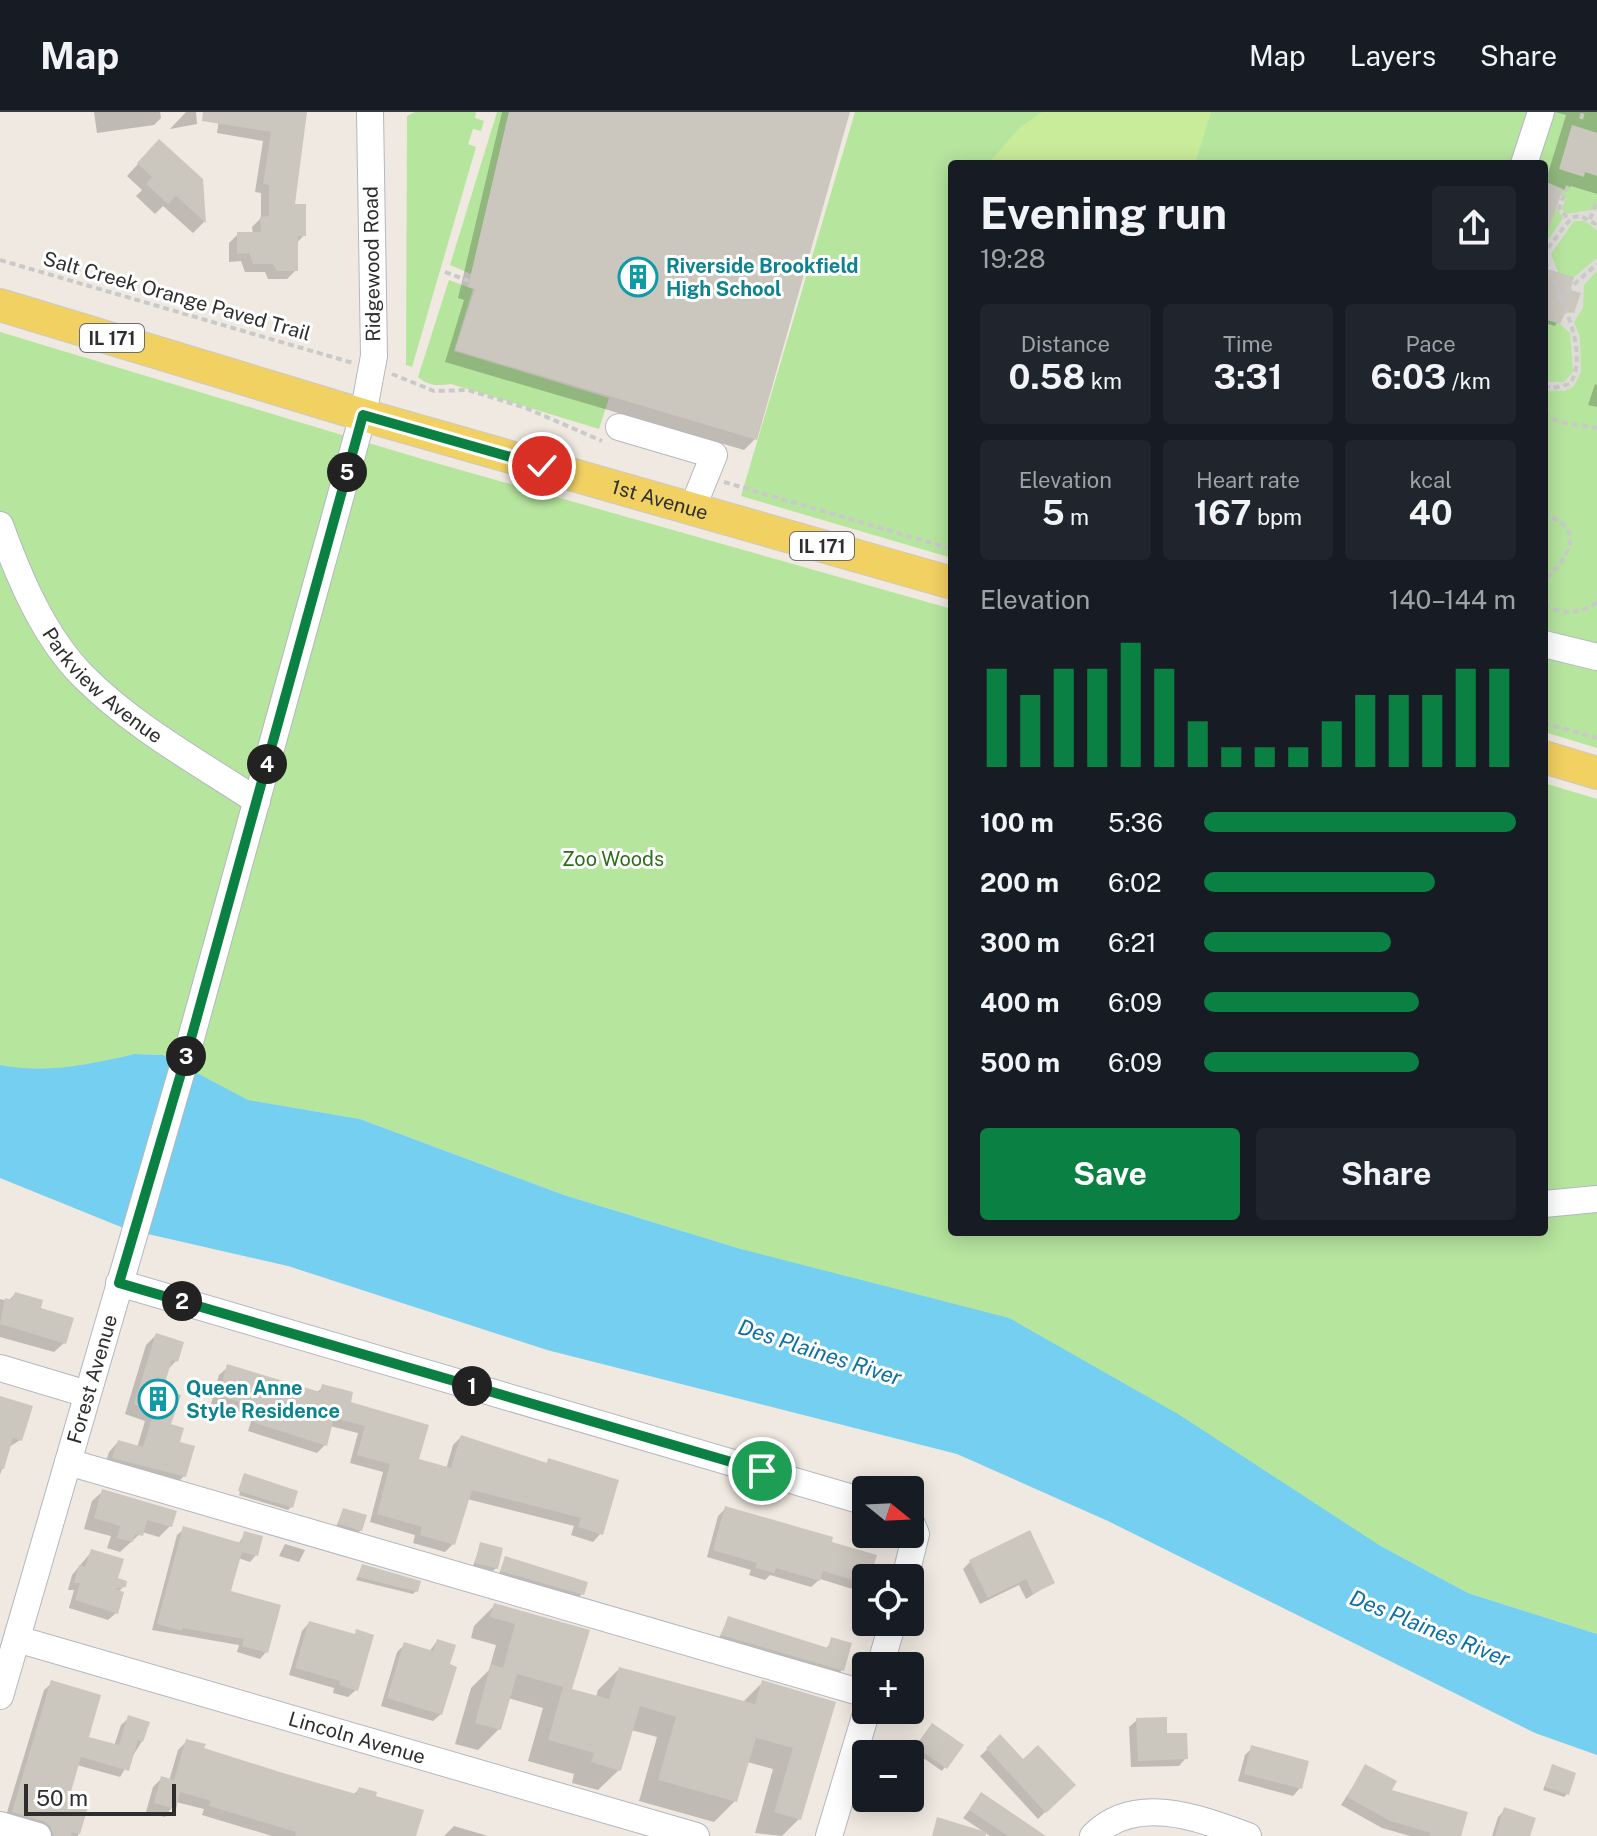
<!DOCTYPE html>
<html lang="en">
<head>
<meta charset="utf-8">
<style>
	:root { --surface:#171b24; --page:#20242c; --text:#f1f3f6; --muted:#9ea1a6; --line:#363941; --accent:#0b8043 }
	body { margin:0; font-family:"Public Sans",sans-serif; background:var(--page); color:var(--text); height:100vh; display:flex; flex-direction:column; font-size:30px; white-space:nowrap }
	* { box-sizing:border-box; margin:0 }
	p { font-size:26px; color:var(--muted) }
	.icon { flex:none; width:44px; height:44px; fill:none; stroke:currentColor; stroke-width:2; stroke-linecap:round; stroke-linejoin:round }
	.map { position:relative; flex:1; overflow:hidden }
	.sheet { position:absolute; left:948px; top:48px; width:600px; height:1076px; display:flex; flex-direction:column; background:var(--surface); border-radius:8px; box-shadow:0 4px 20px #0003 }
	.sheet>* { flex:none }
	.needle { width:52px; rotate:108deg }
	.fabs { position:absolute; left:852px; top:1364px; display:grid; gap:16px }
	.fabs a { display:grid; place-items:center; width:72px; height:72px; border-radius:8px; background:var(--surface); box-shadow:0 4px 20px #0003; font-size:40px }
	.scale { position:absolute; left:24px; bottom:20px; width:152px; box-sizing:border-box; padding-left:8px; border:4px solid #2e2e2e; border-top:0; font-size:22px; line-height:28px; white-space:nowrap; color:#2e2e2e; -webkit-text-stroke:6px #fff; paint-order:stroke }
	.pin { position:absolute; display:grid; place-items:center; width:68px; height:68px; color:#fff; margin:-34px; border:4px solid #fff; border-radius:50%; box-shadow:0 2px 8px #0007 }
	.km { position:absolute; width:40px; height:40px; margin:-20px; border-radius:50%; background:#222; color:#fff; font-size:22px; line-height:40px; text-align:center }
	.round { display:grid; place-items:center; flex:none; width:84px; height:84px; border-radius:8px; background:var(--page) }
	.overview { display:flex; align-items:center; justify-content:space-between; height:136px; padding:0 32px }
	h1 { font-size:44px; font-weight:700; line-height:60px }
	.metrics { display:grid; grid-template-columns:repeat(3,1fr); gap:12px; height:136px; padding:8px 32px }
	.metrics div { display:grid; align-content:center; border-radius:8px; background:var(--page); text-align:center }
	.metrics b { font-size:34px; font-weight:700 }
	.metrics small { font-size:22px; font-weight:400 }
	.metrics p { font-size:22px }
	.chart { height:224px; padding:16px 32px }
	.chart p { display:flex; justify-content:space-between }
	.chart svg { width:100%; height:144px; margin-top:8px; stroke:var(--accent); stroke-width:6 }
	.button { display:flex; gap:16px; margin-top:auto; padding:16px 32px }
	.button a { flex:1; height:92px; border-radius:8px; background:var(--accent); color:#fff; font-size:32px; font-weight:700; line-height:92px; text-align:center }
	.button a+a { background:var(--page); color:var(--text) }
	ul { padding:0 32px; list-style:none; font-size:26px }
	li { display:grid; grid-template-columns:128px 96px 1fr; align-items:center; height:60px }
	li i { height:20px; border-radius:10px; background:var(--accent) }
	header { display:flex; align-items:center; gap:48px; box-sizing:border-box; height:112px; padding:0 40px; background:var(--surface); border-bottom:2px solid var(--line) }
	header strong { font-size:38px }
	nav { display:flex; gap:44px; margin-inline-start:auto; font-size:28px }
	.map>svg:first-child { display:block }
	.green { fill:#b6e59e }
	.pitch { fill:#c9ec9a }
	.plaza { fill:#dfdcd8 }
	.water { fill:#75cff0 }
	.shadow { fill:#0003 }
	.building { fill:#cbc7bf }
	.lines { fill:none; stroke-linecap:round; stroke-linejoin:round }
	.minor-casing { stroke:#b4b7c1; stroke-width:28 }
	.major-casing { stroke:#c9c9c9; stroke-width:34 }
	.path { stroke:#c9c9c9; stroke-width:4; stroke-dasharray:6 4; stroke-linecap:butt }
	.minor { stroke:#fff; stroke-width:26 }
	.major { stroke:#f2d163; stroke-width:32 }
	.route-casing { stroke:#fff; stroke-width:16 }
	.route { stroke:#0b8043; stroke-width:10 }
	.labels { text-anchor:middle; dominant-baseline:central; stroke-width:6; stroke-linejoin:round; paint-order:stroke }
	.shield { fill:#fff; stroke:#6d6d6d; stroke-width:2 }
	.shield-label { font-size:18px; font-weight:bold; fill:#2e2e2e }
	.street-label { font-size:20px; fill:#2e2e2e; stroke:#fff }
	.culture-label { font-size:20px; font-weight:bold; fill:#0d838f; stroke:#fff; text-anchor:start }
	.park-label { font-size:20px; fill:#2c6e1b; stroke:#fff }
	.water-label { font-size:22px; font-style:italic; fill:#0d6fa3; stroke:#fff }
</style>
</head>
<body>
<header>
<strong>Map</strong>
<nav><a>Map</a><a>Layers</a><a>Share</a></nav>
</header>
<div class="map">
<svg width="1597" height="1724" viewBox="0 0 1597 1724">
	<rect width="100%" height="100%" fill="#efe9e1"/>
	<!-- green -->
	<path class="green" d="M415 0H476L475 6 484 9 481 19 473 17 468 32 476 35 412 255 406 253 407 4Z
		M497 0H509L471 162 450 153Z
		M855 0H1597V636L1544 620V52H952V446L741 384Z
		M449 168 473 177 454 239 609 286 599 317 451 272C438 274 428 274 418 265Z
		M0 220 422 347 952 497V1120H1544V671L1597 687V1522L1468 1481 1379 1433 741 1137 564 1083 360 1007 247 988 163 943 134 942 89 953 35 960 0 953Z"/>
	<!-- pitch -->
	<path class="pitch" d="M1042 0H1211L1195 52H988L1019 16Z"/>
	<!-- plaza -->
	<path class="plaza" d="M1561 83 1566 85 1562 97 1566 102 1597 97V118L1585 109H1574L1551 142 1558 160 1544 163V134L1563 106 1556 96Z
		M1597 146V159L1584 173 1583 196 1574 210 1580 226 1581 260 1574 274 1564 279 1544 278V270H1564L1573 260 1570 221 1560 212 1566 199 1574 201 1580 181 1570 178 1574 165Z"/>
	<!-- water -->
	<path class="water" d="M134 942 163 943 248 988 360 1007 564 1083 741 1137 1009 1206 1178 1302 1379 1433 1468 1481 1597 1522V1643L1535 1621 1108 1409 957 1342 547 1238 288 1154 126 1117 0 1066V953C47 962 88 953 134 942Z"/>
	<!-- shadow -->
	<path class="shadow" d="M94 0H160L161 6 154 13 97 21Z
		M186 0H196L197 12 170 17Z
		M226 0H305L293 94 304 123 296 132V158L287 167H268L265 160H245L241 149 229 150V131L238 122H253L252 115 261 106V81L255 80 263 29 217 21 219 7Z
		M502 0H849L755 327 744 338 445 250 464 188 458 186Z
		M1555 0H1597V82L1571 74 1567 79 1561 77 1544 121V74L1566 3Z
		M148 41 201 68 204 110 193 121 163 94 155 102 136 84 142 78 127 64Z
		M1568 179 1573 200 1562 201 1555 214 1544 211V182Z
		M1595 272 1597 273V295L1588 293Z
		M15 1182 38 1198 64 1231 54 1240 0 1225V1187L8 1189Z
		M156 1223 176 1249 167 1258 161 1278 184 1364 174 1374 104 1356 109 1340 118 1330 137 1336 145 1309 125 1302 146 1233Z
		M228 1255 316 1281 323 1275 416 1349 446 1357 453 1333 461 1325 545 1352 549 1348 601 1421 593 1430 571 1423 574 1414 467 1387 453 1432 445 1440 413 1431 415 1423 370 1410 383 1360 350 1351 358 1321 330 1314 325 1333 317 1341 248 1319 253 1303 211 1292 219 1263Z
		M0 1287 20 1328 9 1335 0 1363Z
		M245 1364 291 1395 288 1398 239 1383Z
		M103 1379 170 1414 159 1425 142 1420 120 1440 107 1436 111 1424 84 1417 92 1389Z
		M726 1396 829 1431 868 1466 866 1472 859 1479 820 1467 811 1475 770 1463 765 1468 749 1463 751 1458 707 1445 718 1404Z
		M343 1398 361 1418 357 1421 336 1415Z
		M184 1417 238 1432 245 1422 256 1443 250 1450 238 1446 229 1480 266 1540 260 1547 237 1540 239 1533 152 1518 177 1423Z
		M1029 1421 1053 1470 1026 1487 1019 1473 980 1492 963 1457 970 1450Z
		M285 1432 305 1438 299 1450 279 1444Z
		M481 1432 496 1456 493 1459 473 1454Z
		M92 1439 124 1474 118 1480 116 1501 108 1508 69 1496 74 1478H68L72 1463Z
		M505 1447 582 1482 579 1485 499 1462Z
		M362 1454 416 1479 413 1482 356 1468Z
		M495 1493 587 1520 570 1578 596 1585 598 1578 619 1557 742 1591 762 1571 834 1591 799 1707 782 1724 755 1721 773 1657 747 1650 735 1689 714 1710 639 1689 657 1625 631 1618 619 1658 598 1678 572 1671 574 1662 528 1649 543 1596 508 1586 499 1617 478 1638 455 1632 471 1576 489 1558 496 1533 471 1526 474 1514Z
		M729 1506 826 1537 832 1528 842 1558 837 1563 718 1528Z
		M309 1511 353 1523 357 1520 356 1578 348 1585 333 1581 334 1576 289 1563 302 1519Z
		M437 1529 441 1602 433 1609 381 1594 397 1540 404 1533 429 1540Z
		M52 1571 87 1626 114 1634 121 1613 129 1606 142 1629 120 1665 77 1653 66 1691 85 1697 78 1724H43L5 1707 44 1578Z
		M1137 1608 1165 1623 1186 1646 1179 1654 1131 1655 1129 1615Z
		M929 1616 961 1633 942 1659 913 1639Z
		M1000 1625 1023 1650 1073 1673 1038 1707 980 1644Z
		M187 1629 202 1638 353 1683 359 1677 414 1724H272L202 1703 204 1697 176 1690 165 1705 146 1700 153 1675 162 1666 169 1669 178 1638Z
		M1252 1636 1300 1676 1293 1684 1238 1669 1245 1643Z
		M1366 1654 1389 1679 1459 1724H1410L1382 1716 1341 1693Z
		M1552 1655 1567 1682 1564 1685 1543 1678Z
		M981 1683 1026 1724H990L963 1706Z
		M1505 1698 1528 1724H1492L1498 1705Z
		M454 1714 488 1724H444Z"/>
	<!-- building -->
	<path class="building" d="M203 0H307L295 92H306V124H298V159H277L273 152H253L249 141 237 142V120H261L260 105 269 104V73L263 72 271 20 202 9Z
		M509 0H850L757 328 455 238 475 177 468 175Z
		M1572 13 1597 21V64L1585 60 1584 65 1559 57Z
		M159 27 203 67 206 111 176 84 168 92 146 72 152 65 137 51Z
		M1544 69 1563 77 1546 124 1544 123Z
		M1544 156 1574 165 1570 178 1581 181 1574 201 1566 199 1560 212 1544 207Z
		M15 1180 43 1188 41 1196 74 1206 66 1232 0 1212 5 1186 12 1188Z
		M156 1221 184 1230 178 1250 172 1248 163 1277 181 1283 171 1312 184 1316 180 1330 195 1334 186 1365 112 1346 118 1328 143 1335 154 1299 134 1292Z
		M227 1252 320 1280 322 1272 353 1280 351 1290 429 1313 419 1347 451 1356 461 1323 547 1351 548 1346 619 1368 603 1423 578 1415 581 1406 472 1378 455 1433 420 1423 422 1415 377 1402 390 1352 357 1343 365 1314 334 1306 327 1334 255 1311 260 1295 218 1284Z
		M0 1284 33 1294 22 1329 13 1326 4 1357H0Z
		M244 1361 298 1379 293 1396 238 1379Z
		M102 1377 177 1399 172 1415 147 1408 143 1424 135 1422 133 1430 117 1426 120 1414 94 1406Z
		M725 1394 833 1425 832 1430 877 1443 870 1466H866V1472L823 1459 820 1469 776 1456 774 1461 755 1456 757 1451 713 1438Z
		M343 1396 367 1403 362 1419 338 1412Z
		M183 1414 241 1431 244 1419 263 1424 258 1444 242 1440 231 1479 281 1493 268 1541 242 1534 244 1527 182 1516V1519L157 1512Z
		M1030 1418 1055 1471 1033 1482 1026 1467 988 1486 969 1448Z
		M480 1430 503 1436 498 1457 475 1451Z
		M91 1437 124 1447 118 1466 127 1469 126 1475 115 1477 124 1480 118 1502 75 1488 80 1471H74L79 1453 85 1455Z
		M505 1444 588 1470 584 1483 500 1459Z
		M362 1452 421 1469 418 1480 358 1465Z
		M494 1491 590 1518 572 1577 609 1587 619 1555 755 1592 762 1568 836 1590 801 1708 774 1700 793 1636 756 1626 737 1690 658 1668 676 1605 640 1594 621 1659 591 1650 594 1641 548 1628 563 1575 517 1562 501 1618 475 1611 491 1552 503 1556 515 1512 490 1505Z
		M728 1504 828 1536 831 1525 852 1531 844 1559 721 1523Z
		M309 1509 355 1522 356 1517 374 1523 358 1579 339 1573 340 1569 295 1556Z
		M437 1527 456 1533 450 1552 457 1555 442 1603 387 1586 404 1530 433 1539Z
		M51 1568 101 1583 89 1625 119 1633 128 1603 150 1610 143 1630 138 1628 129 1659 81 1645 68 1690 88 1695 80 1722 72 1720 71 1724H54L50 1714 43 1709 12 1700Z
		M1167 1605V1621H1187L1188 1647 1138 1649 1136 1606Z
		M932 1611 964 1633 947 1657 915 1635Z
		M1000 1622 1023 1647 1038 1633 1076 1673 1046 1701 986 1636Z
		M186 1627 206 1632 204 1636 283 1661 356 1682 359 1675 377 1680 376 1684 424 1698 416 1724H295L296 1720 209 1694 211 1689 180 1680 176 1697 154 1691 161 1664 174 1668Z
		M1251 1633 1309 1649 1302 1677 1244 1662Z
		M1365 1652 1397 1669 1392 1678 1468 1700 1461 1724H1430L1431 1721 1390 1709 1347 1685Z
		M1552 1652 1576 1661 1569 1683 1545 1675Z
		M981 1680 1046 1724H1008L969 1698Z
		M1504 1695 1536 1706 1530 1724H1495Z
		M937 1705 986 1720V1724H932Z"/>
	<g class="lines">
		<!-- minor casing -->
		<g class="minor-casing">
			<g id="minor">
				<path d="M1524 52 1541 0"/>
				<path d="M619 315 714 343 692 397"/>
				<path id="s1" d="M0 413C19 465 43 523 82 563 132 614 198 650 257 689"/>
				<path d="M1544 532 1597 545"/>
				<path d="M1544 1092 1597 1087"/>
				<path d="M119 1171 866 1390"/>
				<path d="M0 1256 87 1282"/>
				<path d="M68 1350 866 1582"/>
				<path d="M905 1466 916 1422 910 1408"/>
				<path id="s2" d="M17 1527 696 1724"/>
				<path d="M880 1554 893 1510"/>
				<path id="s3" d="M0 1584 187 941 363 303 374 244 370 0"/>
				<path d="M0 1713 38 1724"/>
				<path d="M829 1724 867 1598"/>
				<path d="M1093 1724C1135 1681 1199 1706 1248 1724"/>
			</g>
		</g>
		<!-- major casing -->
		<g class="major-casing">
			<g id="major">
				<path id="s4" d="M0 193 363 303 952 471"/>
				<path d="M1544 645 1597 661"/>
			</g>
		</g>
		<!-- path -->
		<path class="path" d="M1581 7 1583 0
			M1568 74 1559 96 1569 108
			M1590 107 1597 89
			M0 148 353 251
			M445 160 469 169
			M1544 199 1597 152
			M392 262 434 279 468 278 526 296 602 329
			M1544 274 1553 276 1570 272C1591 237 1558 183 1545 149L1547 137 1572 105 1581 104 1597 113
			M1544 302 1559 310 1597 316
			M724 370 952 437
			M1544 400C1550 405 1560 409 1565 414 1581 431 1556 458 1544 469
			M1544 493C1564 503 1578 502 1597 491
			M1544 611 1597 626"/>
		<!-- minor -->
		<use href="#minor" class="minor"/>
		<!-- major -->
		<use href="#major" class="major"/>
	</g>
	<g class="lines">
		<!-- route casing -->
		<g class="route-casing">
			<path id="route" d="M542 354 363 303 187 941 119 1171 762 1359"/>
		</g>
		<!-- route -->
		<use href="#route" class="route"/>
	</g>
	<!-- icons -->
	<defs>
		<g id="building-ring" transform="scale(2)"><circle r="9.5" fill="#fff" stroke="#0f9aa8" stroke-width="1.5"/><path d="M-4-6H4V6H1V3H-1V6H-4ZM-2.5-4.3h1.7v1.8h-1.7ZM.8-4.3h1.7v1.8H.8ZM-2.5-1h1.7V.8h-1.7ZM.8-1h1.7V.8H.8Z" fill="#0f9aa8"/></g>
	</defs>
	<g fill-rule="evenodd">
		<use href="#building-ring" x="638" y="165"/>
		<use href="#building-ring" x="158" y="1287"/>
	</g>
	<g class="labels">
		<!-- shield labels -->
		<g class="shield">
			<rect x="80" y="212" width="64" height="28" rx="6"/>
			<rect x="790" y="420" width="64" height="28" rx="6"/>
		</g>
		<g class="shield-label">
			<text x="112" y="226">IL 171</text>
			<text x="822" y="434">IL 171</text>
		</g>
		<!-- street labels -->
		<g class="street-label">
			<text transform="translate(372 152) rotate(-91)">Ridgewood Road</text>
			<text transform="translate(177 184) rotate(16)">Salt Creek Orange Paved Trail</text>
			<text stroke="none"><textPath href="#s4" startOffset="688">1st Avenue</textPath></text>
			<text stroke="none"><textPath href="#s1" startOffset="194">Parkview Avenue</textPath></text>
			<text stroke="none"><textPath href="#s3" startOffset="330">Forest Avenue</textPath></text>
			<text stroke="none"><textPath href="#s2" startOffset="354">Lincoln Avenue</textPath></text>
		</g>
		<!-- culture labels -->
		<g class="culture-label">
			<text x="666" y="154">Riverside Brookfield<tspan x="666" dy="23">High School</tspan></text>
			<text x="186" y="1276">Queen Anne<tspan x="186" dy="23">Style Residence</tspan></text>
		</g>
		<!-- park labels -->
		<g class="park-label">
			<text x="613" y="747">Zoo Woods</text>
		</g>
		<!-- water labels -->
		<g class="water-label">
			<text transform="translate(820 1240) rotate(18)">Des Plaines River</text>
			<text transform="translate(1430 1516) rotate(22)">Des Plaines River</text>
		</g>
	</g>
</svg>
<div class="fabs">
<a><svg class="needle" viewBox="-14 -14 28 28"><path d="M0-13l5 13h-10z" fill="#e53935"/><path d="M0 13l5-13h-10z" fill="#9ea1a6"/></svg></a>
<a><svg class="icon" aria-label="locate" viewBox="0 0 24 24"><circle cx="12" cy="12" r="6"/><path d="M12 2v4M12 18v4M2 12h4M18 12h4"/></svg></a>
<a>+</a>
<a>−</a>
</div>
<div class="scale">50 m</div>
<div class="pin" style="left:762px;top:1359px;background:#1e9e55"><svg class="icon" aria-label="arrive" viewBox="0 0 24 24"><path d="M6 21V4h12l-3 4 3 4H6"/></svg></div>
<div class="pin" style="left:542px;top:354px;background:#d93025"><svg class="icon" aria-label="check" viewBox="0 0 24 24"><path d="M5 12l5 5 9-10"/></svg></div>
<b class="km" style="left:472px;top:1274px">1</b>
<b class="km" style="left:182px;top:1189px">2</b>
<b class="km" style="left:186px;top:944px">3</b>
<b class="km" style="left:267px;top:652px">4</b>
<b class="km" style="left:347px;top:360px">5</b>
<section class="sheet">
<div class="overview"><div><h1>Evening run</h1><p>19:28</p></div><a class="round"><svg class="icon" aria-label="share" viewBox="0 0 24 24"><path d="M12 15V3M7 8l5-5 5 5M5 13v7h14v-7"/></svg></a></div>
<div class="metrics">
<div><p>Distance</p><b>0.58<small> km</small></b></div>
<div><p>Time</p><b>3:31</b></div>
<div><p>Pace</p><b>6:03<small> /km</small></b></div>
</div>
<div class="metrics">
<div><p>Elevation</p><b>5<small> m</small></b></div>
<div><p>Heart rate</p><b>167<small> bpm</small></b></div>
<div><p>kcal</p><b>40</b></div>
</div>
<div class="chart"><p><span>Elevation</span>140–144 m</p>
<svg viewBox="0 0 160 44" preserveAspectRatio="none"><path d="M5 44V14M15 44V22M25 44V14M35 44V14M45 44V6M55 44V14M65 44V30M75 44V38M85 44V38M95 44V38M105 44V30M115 44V22M125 44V22M135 44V22M145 44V14M155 44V14"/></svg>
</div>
<ul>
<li><b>100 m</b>5:36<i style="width:100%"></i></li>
<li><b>200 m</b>6:02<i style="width:74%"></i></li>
<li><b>300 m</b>6:21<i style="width:60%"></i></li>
<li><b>400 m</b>6:09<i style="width:69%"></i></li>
<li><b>500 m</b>6:09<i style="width:69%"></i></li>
</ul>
<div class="button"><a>Save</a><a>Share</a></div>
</section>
</div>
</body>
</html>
